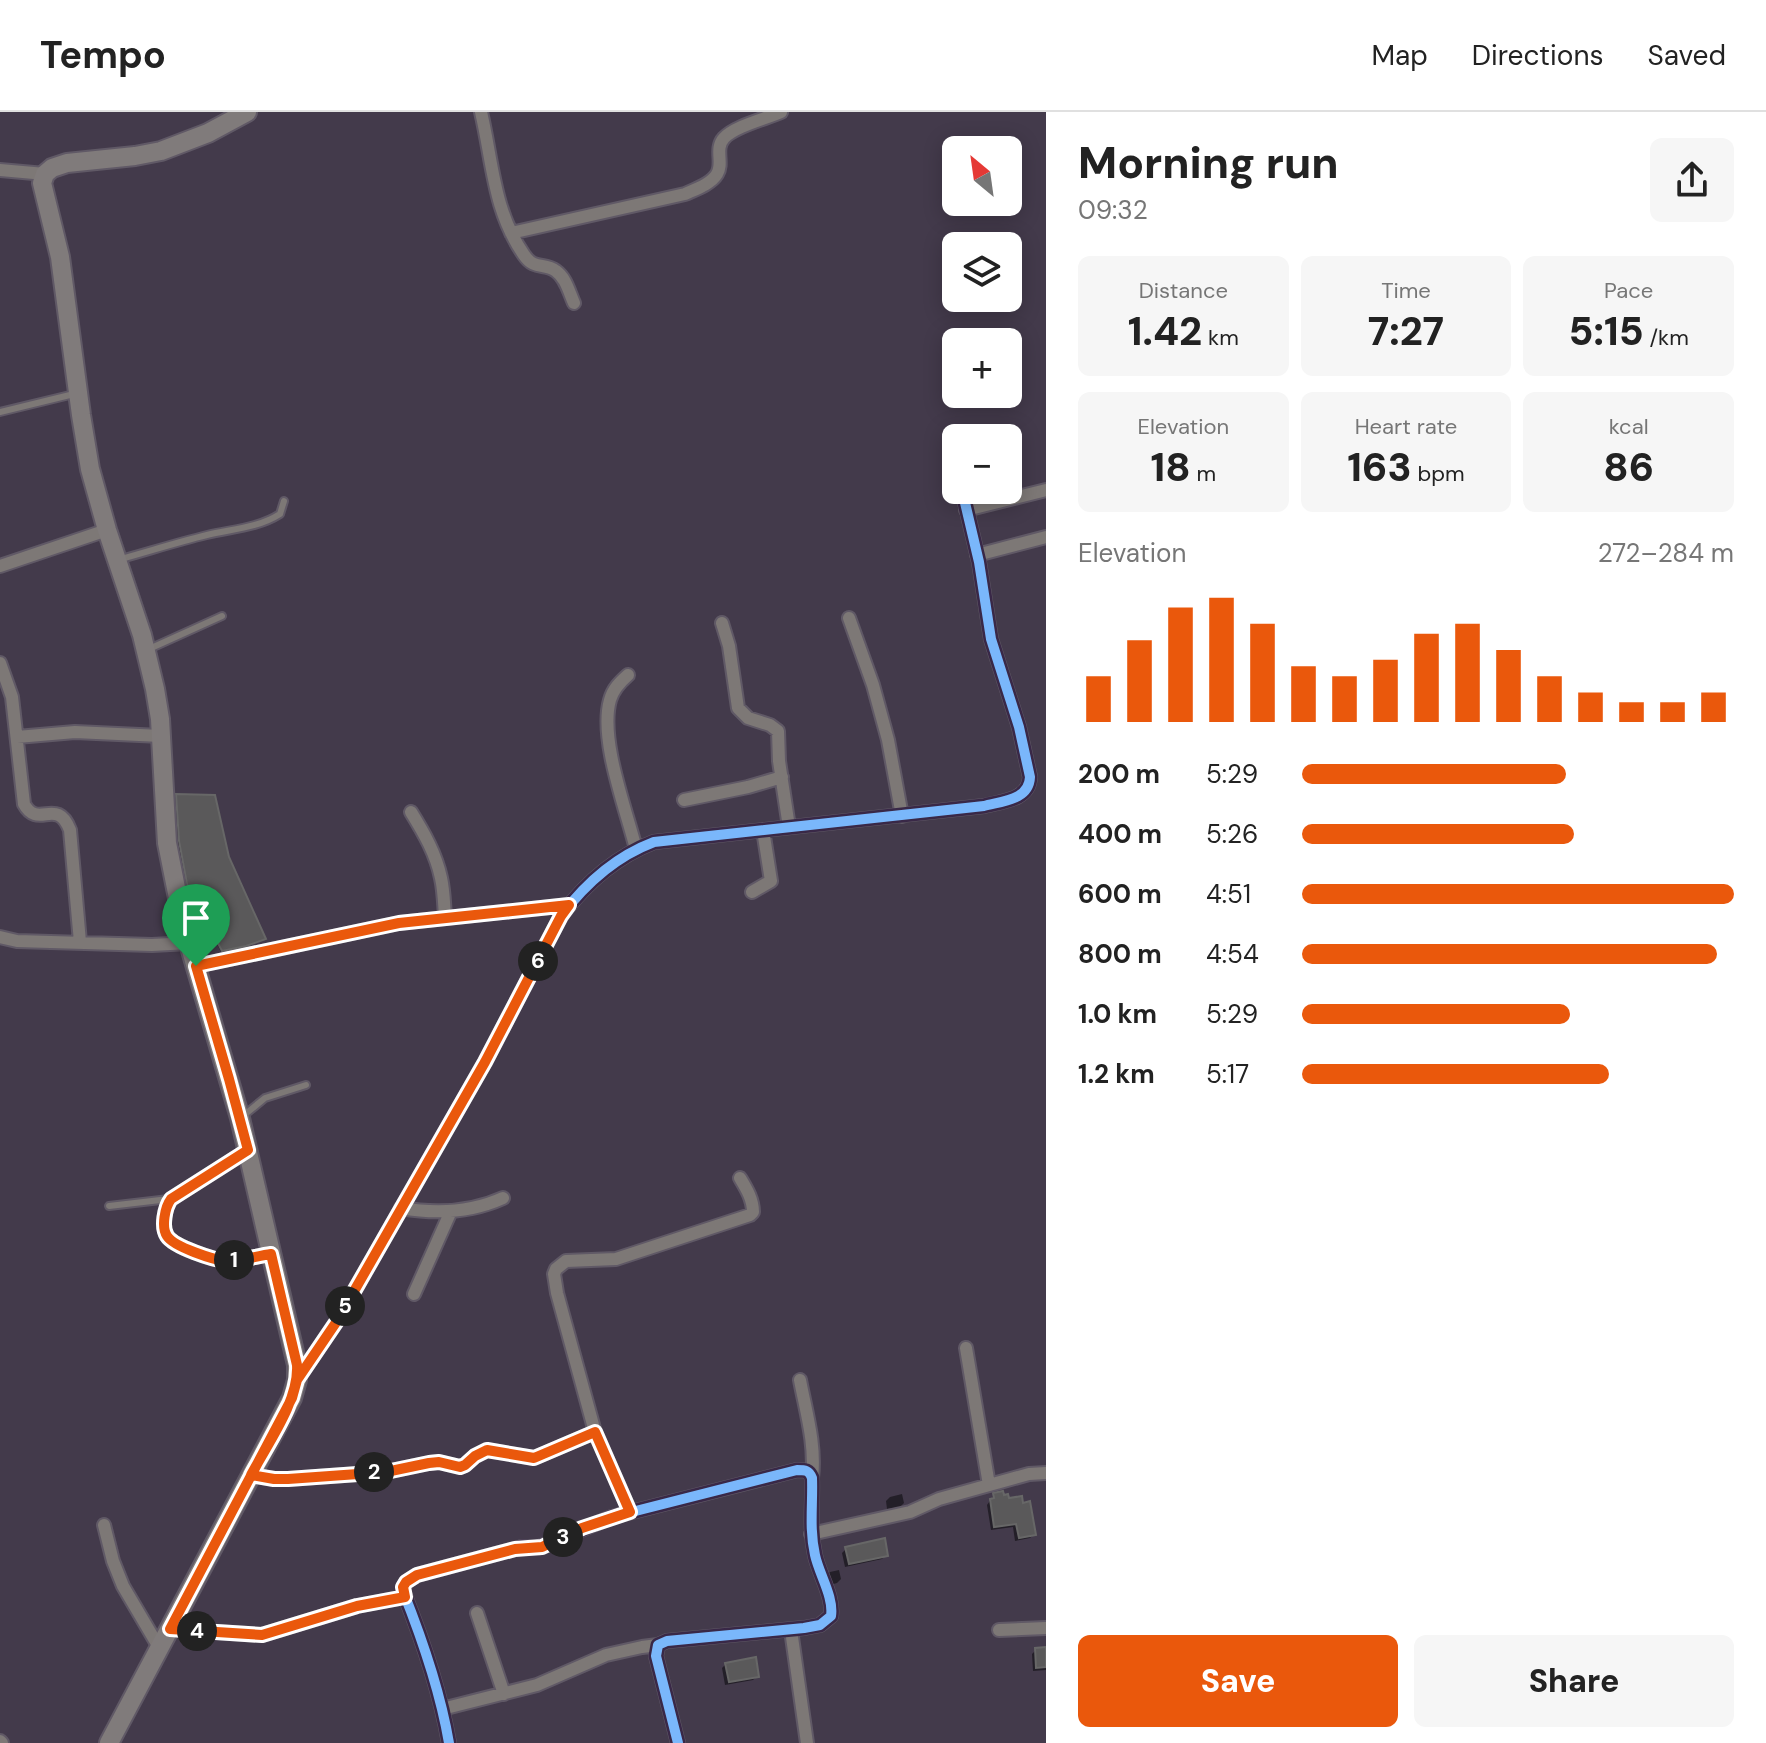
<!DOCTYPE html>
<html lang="en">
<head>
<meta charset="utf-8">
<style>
	:root { --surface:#fff; --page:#f6f6f6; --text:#222; --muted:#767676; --line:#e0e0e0; --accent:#ea580c }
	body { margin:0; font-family:"DM Sans",sans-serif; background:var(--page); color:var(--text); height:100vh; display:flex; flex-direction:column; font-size:30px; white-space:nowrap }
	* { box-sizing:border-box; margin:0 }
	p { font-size:26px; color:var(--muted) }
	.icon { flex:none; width:44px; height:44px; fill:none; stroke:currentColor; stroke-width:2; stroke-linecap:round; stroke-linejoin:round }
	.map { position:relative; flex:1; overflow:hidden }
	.sheet { display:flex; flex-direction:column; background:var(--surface); width:720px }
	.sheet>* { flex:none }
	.needle { width:52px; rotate:331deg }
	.fabs { position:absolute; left:942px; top:24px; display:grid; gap:16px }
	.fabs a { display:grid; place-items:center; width:80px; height:80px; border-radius:12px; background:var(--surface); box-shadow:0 4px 20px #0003; font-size:40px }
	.pin { position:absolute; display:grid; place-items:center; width:68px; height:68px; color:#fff; margin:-82px -34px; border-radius:50% 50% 50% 0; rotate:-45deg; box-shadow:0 0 8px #0007 }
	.pin .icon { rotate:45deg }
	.km { position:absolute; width:40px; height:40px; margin:-20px; border-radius:50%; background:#222; color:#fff; font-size:22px; line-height:40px; text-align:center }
	.round { display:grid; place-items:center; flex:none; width:84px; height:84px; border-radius:12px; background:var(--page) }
	.overview { display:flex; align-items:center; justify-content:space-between; height:136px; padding:0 32px }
	h1 { font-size:44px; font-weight:800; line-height:60px }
	.stats { display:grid; grid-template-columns:repeat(3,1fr); gap:12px; height:136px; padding:8px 32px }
	.stats div { display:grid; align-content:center; border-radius:12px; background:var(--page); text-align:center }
	.stats b { font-size:40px; font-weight:800 }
	.stats small { font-size:22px; font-weight:400 }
	.stats p { font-size:22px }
	.chart { height:224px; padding:16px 32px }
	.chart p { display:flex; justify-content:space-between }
	.chart svg { width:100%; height:144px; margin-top:8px; stroke:var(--accent); stroke-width:6 }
	.cta { display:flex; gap:16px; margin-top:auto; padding:16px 32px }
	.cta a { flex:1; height:92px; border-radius:12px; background:var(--accent); color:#fff; font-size:32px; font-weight:800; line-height:92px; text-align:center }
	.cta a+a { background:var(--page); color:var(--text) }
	ul { padding:0 32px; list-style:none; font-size:26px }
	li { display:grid; grid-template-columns:128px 96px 1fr; align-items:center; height:60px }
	li i { height:20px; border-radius:10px; background:var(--accent) }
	header { display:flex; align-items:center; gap:48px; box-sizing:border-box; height:112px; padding:0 40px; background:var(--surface); border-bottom:2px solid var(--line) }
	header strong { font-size:38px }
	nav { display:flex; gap:44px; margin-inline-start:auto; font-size:28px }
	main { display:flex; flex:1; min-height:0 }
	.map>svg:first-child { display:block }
	.shadow { fill:#0007 }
	.building { fill:#5a595a; stroke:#676767; stroke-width:2 }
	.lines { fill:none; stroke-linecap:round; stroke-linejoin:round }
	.service-casing { stroke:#605966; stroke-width:10 }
	.minor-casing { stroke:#605966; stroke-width:16 }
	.secondary-casing { stroke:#605966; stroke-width:22 }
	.service { stroke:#7d7876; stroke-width:6 }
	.minor { stroke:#7d7876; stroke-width:12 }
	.secondary { stroke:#807b7b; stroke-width:18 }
	.cycleway-casing { stroke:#392847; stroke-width:15 }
	.cycleway { stroke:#7ab7fb; stroke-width:10 }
	.route-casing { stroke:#fff; stroke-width:16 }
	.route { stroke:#ea580c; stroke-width:10 }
</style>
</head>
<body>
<header>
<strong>Tempo</strong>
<nav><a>Map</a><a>Directions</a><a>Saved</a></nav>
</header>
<main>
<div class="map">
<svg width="1046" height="1631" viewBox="0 0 1046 1631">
	<rect width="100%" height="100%" fill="#433a4b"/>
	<!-- shadow -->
	<path class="shadow" d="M177 684 227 746 262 828 243 835 221 840 187 774 178 732 176 685Z
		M902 1382 904 1391 900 1395 887 1397 886 1389 890 1385Z
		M994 1383 1022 1393 1034 1422 1030 1426 1015 1429 1013 1415 991 1418 987 1393Z
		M846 1437 886 1443 882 1447 845 1455 842 1441Z
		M839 1458 841 1467 837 1471 830 1473 826 1464 830 1460Z
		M1046 1537V1558L1033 1559 1032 1542 1036 1538Z
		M726 1552 757 1564 753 1568 725 1573 722 1556Z"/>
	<!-- building -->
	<path class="building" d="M176 682 215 683 229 745 266 827 246 834 222 839 187 772 179 729Z
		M1003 1379 1004 1383 1008 1382 1009 1386 1022 1384 1023 1391 1030 1389 1036 1423 1019 1426 1016 1412 994 1415 990 1387 994 1386 993 1381Z
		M885 1426 888 1444 849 1452 845 1435Z
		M1046 1535V1555L1036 1556 1035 1536Z
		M756 1545 759 1565 729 1570 725 1551Z"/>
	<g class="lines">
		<!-- service casing -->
		<g class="service-casing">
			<path id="service" d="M0 300 74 282
				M121 447C150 439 178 430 207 423 232 417 258 416 280 402L284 389
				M149 537 222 504
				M243 1004 265 986 306 973
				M109 1094 169 1087"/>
		</g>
		<!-- minor casing -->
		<g class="minor-casing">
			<path id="minor" d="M481 0C493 51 493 98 524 143 535 159 544 150 556 159 566 166 569 180 574 191
				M0 58 45 62
				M511 121 685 82C696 77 711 72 717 62 724 51 714 37 724 26 735 14 765 7 781 0
				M956 352V353
				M966 398 1046 378
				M977 443 1046 425
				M0 454 107 418
				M849 506 873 573 888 628 902 704
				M722 511 729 534 738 596 748 606 770 613 778 619 779 649 789 715
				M0 551 12 585 24 692C38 718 57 684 70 718L80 830
				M628 563C620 570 613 577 610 588 599 627 626 697 636 737
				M17 625 75 620 161 624
				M684 688 748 675 782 665
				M411 700C424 721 436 742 441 766 444 779 444 792 445 805
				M752 780 771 769 763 718
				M0 825 17 829 152 833 189 831
				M196 854 399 811 569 793
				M248 1038 171 1087C165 1095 161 1115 167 1124 174 1135 214 1148 226 1149 241 1149 257 1144 271 1142
				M401 1096C436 1102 470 1101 503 1086
				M414 1182 451 1099
				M966 1236 989 1373
				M297 1268 337 1209 485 950 561 804C585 772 617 744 654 730L984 694C1003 689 1029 688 1030 665L1019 615 991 527 979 450 962 378
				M800 1268C806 1300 816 1333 812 1366
				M251 1363 274 1367H288L386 1360 429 1351 439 1350 460 1355 465 1353 475 1344 487 1338 534 1346 595 1320
				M630 1400 595 1320 557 1181 554 1162 556 1157 566 1149 616 1147 750 1103 753 1100C753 1087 746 1076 740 1066
				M104 1413 113 1449 123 1474 160 1537
				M811 1422 910 1400 939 1387 1029 1362 1046 1361
				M477 1501 504 1582
				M170 1517 262 1523 357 1494 405 1485
				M791 1518 807 1631
				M999 1518 1046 1516
				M442 1597 537 1573 606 1543 642 1535 658 1533
				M0 1629 2 1631
				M449 1631C440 1578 423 1529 403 1479L406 1470 417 1463 515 1437 522 1435 537 1436 612 1405 797 1358C805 1358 809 1358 812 1366 813 1392 809 1416 815 1443 819 1462 834 1485 831 1504L820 1513 804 1516 667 1529 658 1533 656 1544 678 1631"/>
		</g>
		<!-- secondary casing -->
		<g class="secondary-casing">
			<path id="secondary" d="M109 1631 292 1286 297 1268V1253L240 1006 183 811 167 731 160 607 155 577 142 523 107 418 90 357 81 303 60 145 42 71 45 62 52 56 67 51 135 44 161 39 208 21 247 0"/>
		</g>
		<!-- service -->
		<use href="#service" class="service"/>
		<!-- minor -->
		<use href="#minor" class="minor"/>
		<!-- secondary -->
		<use href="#secondary" class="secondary"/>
		<!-- cycleway casing -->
		<g class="cycleway-casing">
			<path id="cycleway" d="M297 1268 337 1209 485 950 561 804C585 772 617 744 654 730L984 694C1003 689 1029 688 1030 665L1019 615 991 527 979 450 962 378
				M449 1631C440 1578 423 1529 403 1479L406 1470 417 1463 515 1437 522 1435 537 1436 612 1405 797 1358C805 1358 809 1358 812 1366 813 1392 809 1416 815 1443 819 1462 834 1485 831 1504L820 1513 804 1516 667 1529 658 1533 656 1544 678 1631"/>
		</g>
		<!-- cycleway -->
		<use href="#cycleway" class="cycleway"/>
	</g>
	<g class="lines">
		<!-- route casing -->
		<g class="route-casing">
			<path id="route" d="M196 854 229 967 248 1038 171 1087C165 1095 161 1115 167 1124 174 1135 214 1148 226 1149 241 1149 257 1144 271 1142L297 1253C299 1289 268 1331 251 1363L274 1367H288L386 1360 429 1351 439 1350 460 1355 465 1353 475 1344 487 1338 534 1346 595 1320 630 1400 582 1416 542 1435 515 1437 417 1463 406 1470 403 1475 405 1485 357 1494 262 1523 170 1517 292 1286 297 1268 337 1209 485 950 561 804 569 793 399 811 196 854"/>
		</g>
		<!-- route -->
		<use href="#route" class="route"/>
	</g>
</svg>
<div class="fabs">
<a><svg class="needle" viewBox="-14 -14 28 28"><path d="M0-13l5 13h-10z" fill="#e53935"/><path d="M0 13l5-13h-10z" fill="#767676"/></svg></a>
<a><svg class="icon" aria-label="layers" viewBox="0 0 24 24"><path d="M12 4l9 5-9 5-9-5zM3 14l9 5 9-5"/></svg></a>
<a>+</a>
<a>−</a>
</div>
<div class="pin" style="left:196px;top:854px;background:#1e9e55"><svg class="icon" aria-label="arrive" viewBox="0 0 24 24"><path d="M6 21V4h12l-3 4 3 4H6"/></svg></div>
<b class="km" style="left:234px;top:1148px">1</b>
<b class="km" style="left:374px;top:1360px">2</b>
<b class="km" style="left:563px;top:1425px">3</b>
<b class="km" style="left:197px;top:1519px">4</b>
<b class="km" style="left:345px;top:1194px">5</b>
<b class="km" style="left:538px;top:849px">6</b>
</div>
<section class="sheet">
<div class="overview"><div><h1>Morning run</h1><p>09:32</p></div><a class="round"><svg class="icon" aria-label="share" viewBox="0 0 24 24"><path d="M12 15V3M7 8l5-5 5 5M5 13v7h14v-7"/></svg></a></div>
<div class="stats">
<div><p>Distance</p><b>1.42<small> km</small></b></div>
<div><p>Time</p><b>7:27</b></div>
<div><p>Pace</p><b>5:15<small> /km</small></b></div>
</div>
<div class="stats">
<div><p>Elevation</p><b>18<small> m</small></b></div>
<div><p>Heart rate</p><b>163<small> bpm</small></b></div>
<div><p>kcal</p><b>86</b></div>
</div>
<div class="chart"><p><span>Elevation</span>272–284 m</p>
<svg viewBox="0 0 160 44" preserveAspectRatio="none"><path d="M5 44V30M15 44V19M25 44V9M35 44V6M45 44V14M55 44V27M65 44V30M75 44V25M85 44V17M95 44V14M105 44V22M115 44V30M125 44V35M135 44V38M145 44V38M155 44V35"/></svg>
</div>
<ul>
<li><b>200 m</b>5:29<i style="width:61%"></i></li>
<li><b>400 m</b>5:26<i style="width:63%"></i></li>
<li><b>600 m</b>4:51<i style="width:100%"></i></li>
<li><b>800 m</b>4:54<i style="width:96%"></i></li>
<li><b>1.0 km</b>5:29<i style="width:62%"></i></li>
<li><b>1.2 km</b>5:17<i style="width:71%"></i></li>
</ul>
<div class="cta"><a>Save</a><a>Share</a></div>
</section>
</main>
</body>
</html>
